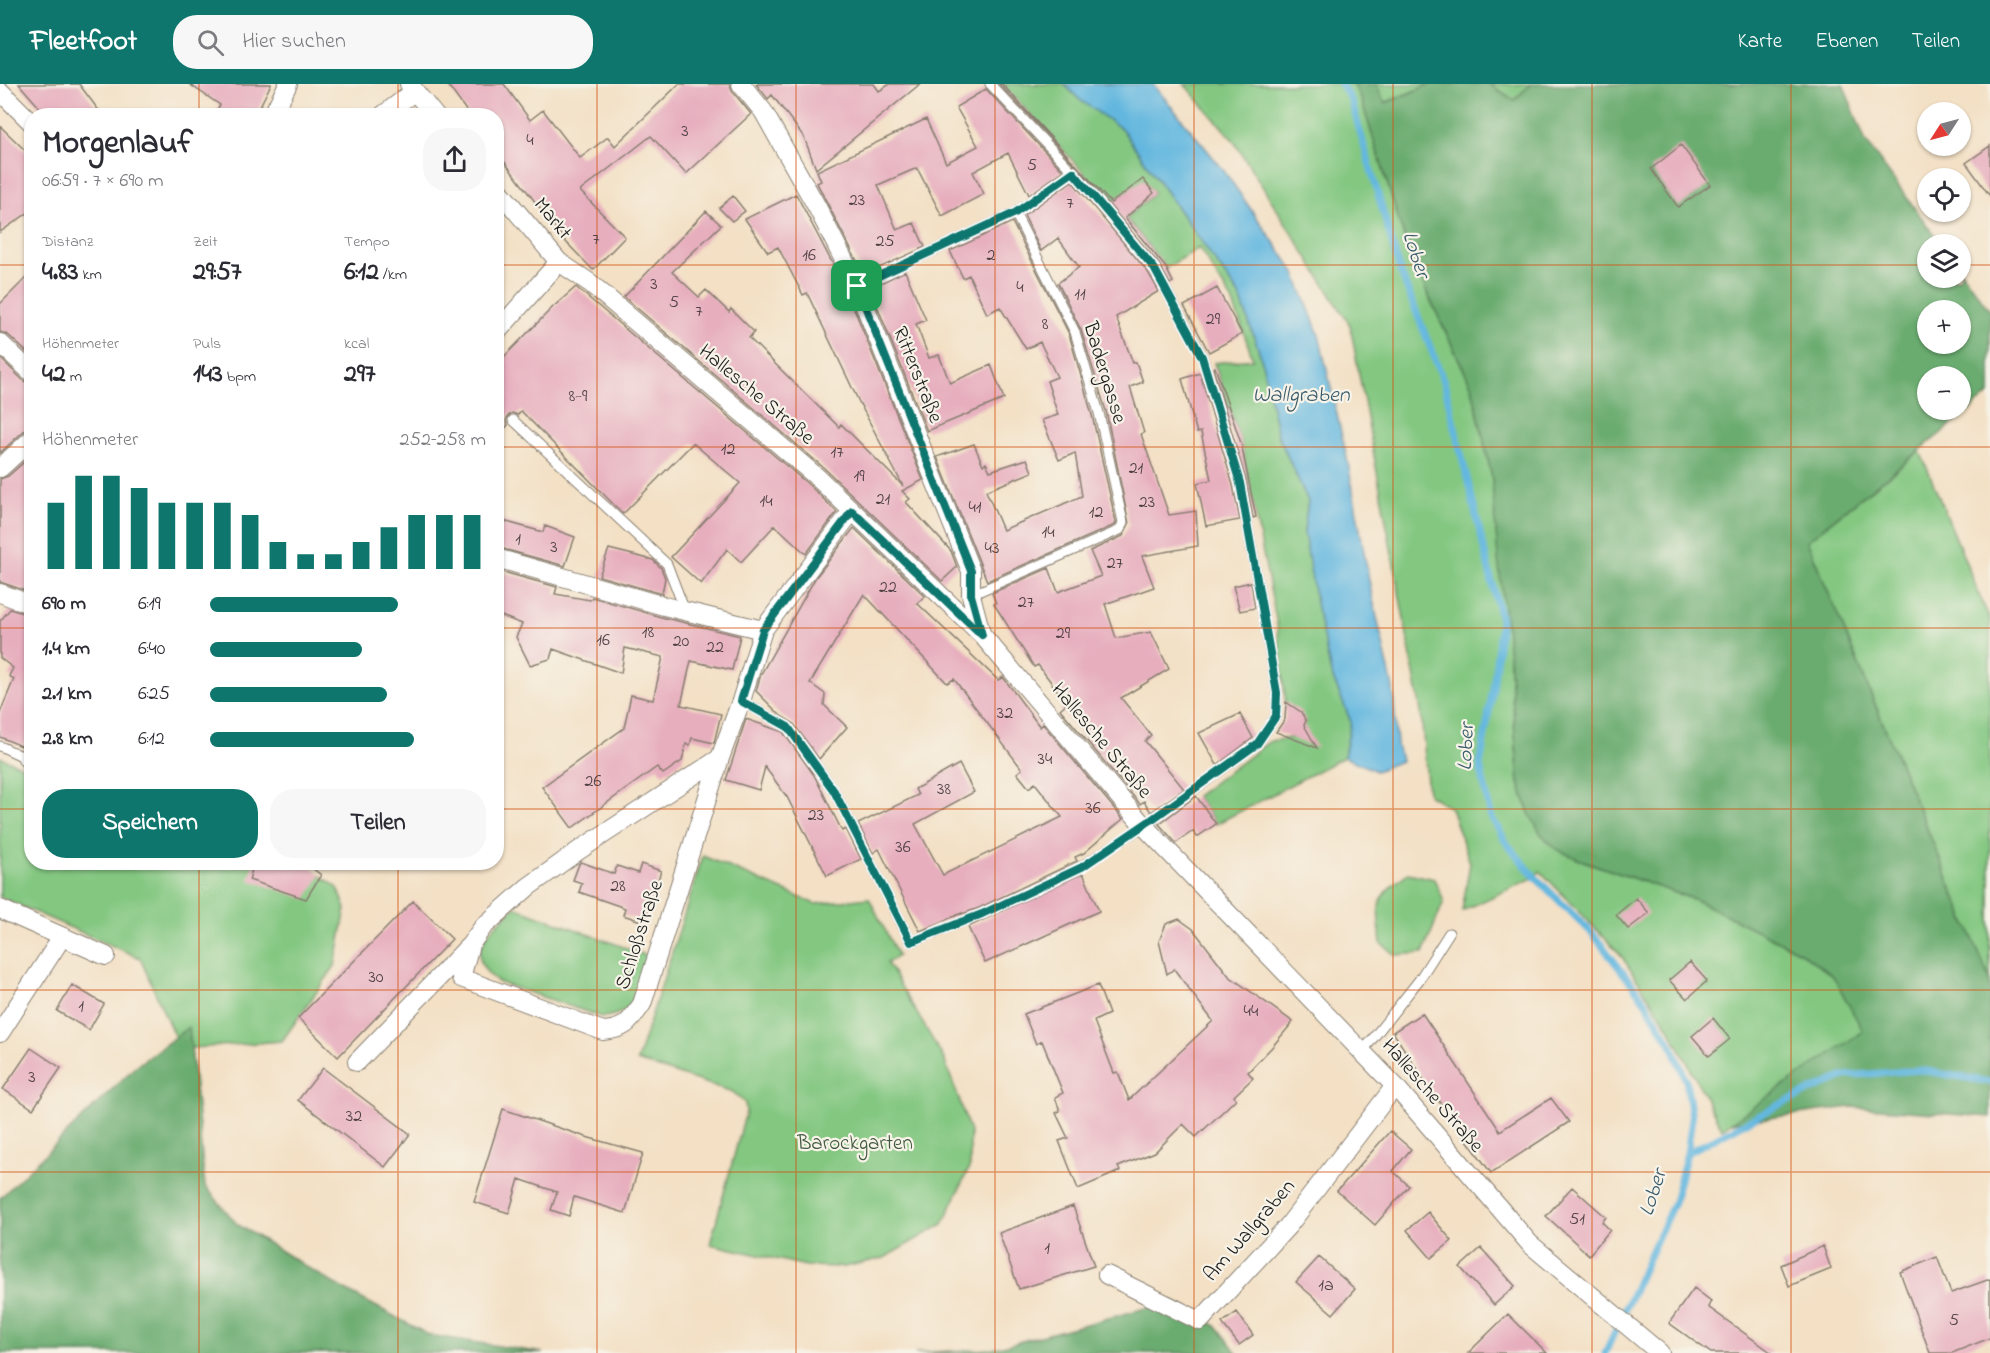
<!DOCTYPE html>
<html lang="de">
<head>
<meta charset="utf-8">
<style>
	:root { --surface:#fff; --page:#f7f7f7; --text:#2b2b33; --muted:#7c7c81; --accent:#0f766e }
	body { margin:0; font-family:"Indie Flower",sans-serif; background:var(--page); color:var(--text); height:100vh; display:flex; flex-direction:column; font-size:22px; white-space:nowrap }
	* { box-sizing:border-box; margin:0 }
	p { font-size:20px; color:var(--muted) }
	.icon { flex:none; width:33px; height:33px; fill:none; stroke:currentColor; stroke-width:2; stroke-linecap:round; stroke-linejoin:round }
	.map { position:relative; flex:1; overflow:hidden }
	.details { position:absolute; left:24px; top:24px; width:480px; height:762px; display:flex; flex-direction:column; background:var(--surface); border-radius:24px; box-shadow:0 2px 4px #0004 }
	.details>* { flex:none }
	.needle { width:39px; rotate:234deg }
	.buttons { position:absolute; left:1917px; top:18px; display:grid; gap:12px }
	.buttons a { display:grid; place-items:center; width:54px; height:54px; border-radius:50%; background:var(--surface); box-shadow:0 2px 4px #0004; font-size:30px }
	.pin { position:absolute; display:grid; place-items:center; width:51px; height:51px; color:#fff; margin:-26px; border-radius:12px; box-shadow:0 3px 9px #0006 }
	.round { display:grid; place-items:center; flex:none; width:63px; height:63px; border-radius:24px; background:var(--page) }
	.head { display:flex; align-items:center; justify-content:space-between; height:102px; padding:0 18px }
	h1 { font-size:33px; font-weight:700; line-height:45px }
	.figures { display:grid; grid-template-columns:repeat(3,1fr); gap:9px; height:102px; padding:6px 18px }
	.figures div { display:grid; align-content:center }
	.figures b { font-size:26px; font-weight:700 }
	.figures small { font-size:16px; font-weight:400 }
	.figures p { font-size:16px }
	.chart { height:168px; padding:12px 18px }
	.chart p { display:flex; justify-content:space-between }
	.chart svg { width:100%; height:108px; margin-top:6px; stroke:var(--accent); stroke-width:6 }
	.cta { display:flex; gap:12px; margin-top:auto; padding:12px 18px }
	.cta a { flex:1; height:69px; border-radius:24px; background:var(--accent); color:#fff; font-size:24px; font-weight:700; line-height:69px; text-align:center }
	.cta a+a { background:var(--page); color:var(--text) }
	ul { padding:0 18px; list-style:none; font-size:20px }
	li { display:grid; grid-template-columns:96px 72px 1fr; align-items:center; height:45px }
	li i { height:15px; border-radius:8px; background:var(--accent) }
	header { display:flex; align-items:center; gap:36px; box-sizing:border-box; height:84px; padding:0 30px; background:var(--accent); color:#fff }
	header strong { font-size:28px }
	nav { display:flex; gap:33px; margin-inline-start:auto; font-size:21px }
	.search { width:420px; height:54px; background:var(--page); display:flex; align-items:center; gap:15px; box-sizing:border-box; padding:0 21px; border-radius:24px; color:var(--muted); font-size:22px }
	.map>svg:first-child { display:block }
	.green { fill:#83c781; stroke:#50724e; stroke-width:1.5 }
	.forest { fill:#6aac6f; stroke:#436446; stroke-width:1.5; fill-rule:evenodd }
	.water { fill:#63b7df; stroke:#406a7e; stroke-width:1.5 }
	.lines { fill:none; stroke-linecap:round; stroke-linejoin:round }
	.stream { stroke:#63b7df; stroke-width:7 }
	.building { fill:#e7aebe }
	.lane-casing { stroke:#887e70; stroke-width:11 }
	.street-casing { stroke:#887e70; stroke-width:20 }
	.lane { stroke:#fff; stroke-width:9 }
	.street { stroke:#fff; stroke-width:18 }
	.route-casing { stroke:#fff; stroke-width:12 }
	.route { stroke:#0f766e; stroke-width:8 }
	.grid { fill:none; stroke:#d4530e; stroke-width:1.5; stroke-opacity:0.55 }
	.labels { text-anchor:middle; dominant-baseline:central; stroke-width:4.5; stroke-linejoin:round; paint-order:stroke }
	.number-label { font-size:18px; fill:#4f4044 }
	.street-label { font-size:21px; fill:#1c1c1c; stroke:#f7f3e8 }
	.park-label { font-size:21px; fill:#40583f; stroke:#f7f3e8 }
	.water-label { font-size:22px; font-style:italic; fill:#385a6a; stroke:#f7f3e8 }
</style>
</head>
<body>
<header>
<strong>Fleetfoot</strong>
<div class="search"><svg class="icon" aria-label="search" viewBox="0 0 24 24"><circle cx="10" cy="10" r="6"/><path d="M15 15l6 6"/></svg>Hier suchen</div>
<nav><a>Karte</a><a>Ebenen</a><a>Teilen</a></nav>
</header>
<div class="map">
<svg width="1990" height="1269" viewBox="0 0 1990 1269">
	<rect width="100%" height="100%" fill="#f7f3e8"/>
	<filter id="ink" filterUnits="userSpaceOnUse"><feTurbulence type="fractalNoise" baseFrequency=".0167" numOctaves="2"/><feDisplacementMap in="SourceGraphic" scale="12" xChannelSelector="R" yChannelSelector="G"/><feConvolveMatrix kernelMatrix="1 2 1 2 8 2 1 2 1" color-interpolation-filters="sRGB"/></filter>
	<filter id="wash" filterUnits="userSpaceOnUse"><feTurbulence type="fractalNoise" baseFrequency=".008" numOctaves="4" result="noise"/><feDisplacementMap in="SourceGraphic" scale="24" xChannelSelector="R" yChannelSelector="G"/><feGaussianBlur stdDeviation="1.35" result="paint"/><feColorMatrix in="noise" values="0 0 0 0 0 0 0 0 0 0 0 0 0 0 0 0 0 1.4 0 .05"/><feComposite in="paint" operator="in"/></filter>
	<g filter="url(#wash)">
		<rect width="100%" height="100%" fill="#f3e0c5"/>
		<!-- green -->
		<path class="green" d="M1002 0H1064L1080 16 1122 45 1240 212 1261 273 1278 351 1308 417 1304 448 1331 589 1351 638 1344 673 1216 740 1196 712 1270 657 1291 654 1301 649 1306 637 1286 623 1277 540 1241 359 1214 279 1253 275 1232 216 1199 164 1166 184 1126 134 1154 109 1143 96 1111 119Z
			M1184 0H1353L1361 15 1411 175 1472 303 1492 394 1507 549 1519 699 1529 729 1578 775 1696 816 1802 869 1833 892 1864 947 1722 1045 1669 944 1620 870 1540 787 1535 793 1462 827 1470 779 1451 724 1428 710 1421 628 1350 241 1233 56Z
			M1376 0H1431L1384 19Z
			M1489 0H1531L1514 16Z
			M1920 367 1990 537V896L1807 457Z
			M0 673 31 686 32 778 303 779 338 804 346 825 335 882 282 957 180 965 140 874 0 813Z
			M703 772 815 820 869 814 898 872 887 879 943 973 958 1012 970 1048V1082L943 1140 884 1174 844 1183 806 1182 710 1160 746 1028 745 1019 733 1008 637 977Z
			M1408 789 1434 795 1444 817 1423 869 1395 871 1381 859C1377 818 1373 815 1408 789Z
			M515 823 648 872C638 901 638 931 602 933L498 898C459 869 491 846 515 823Z"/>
		<!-- forest -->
		<path class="forest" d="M1353 0H1376L1385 19 1431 0H1489L1514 16 1531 0H1843L1866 58 1941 160H1928V194H1960L1961 187 1990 227V310L1807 457 1990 896V1033L1851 1023 1730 1039 1863 947 1833 892 1802 869 1696 816 1578 775 1556 765 1541 750 1529 729 1519 699 1507 549 1498 475 1492 394 1472 303 1411 175 1361 15ZM1928 226H1960V260H1928ZM1928 292H1960V326H1928Z
			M189 943 205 1102 237 1140 336 1201 429 1251 543 1269H0V1114L136 982Z
			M1172 1217 1218 1243 1237 1269H914L992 1265Z"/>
		<!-- water -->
		<path class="water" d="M1064 0H1153L1222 84 1294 187 1319 251 1348 379 1371 507 1393 604 1397 660 1401 677 1376 687 1344 673 1351 638 1331 589 1316 519 1304 448 1308 417 1278 351 1261 273 1240 212 1122 45 1080 16Z"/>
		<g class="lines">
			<!-- stream -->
			<path class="stream" d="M1341 0 1351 16 1400 187 1444 298 1501 536 1493 604 1480 681 1491 733 1508 761 1535 793 1593 850 1642 913 1672 962 1686 996 1692 1034 1687 1069 1674 1118 1605 1269
				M1687 1069 1779 1021 1844 992 1920 986 1990 998"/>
		</g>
		<g id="blocks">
			<!-- building -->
			<path class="building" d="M19 0H79L103 32H47Z
				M189 0H271L255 32H213L220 21Z
				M447 0H504L530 36 543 26 580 74 608 53 615 62 679 0H730L732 7 751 30 686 90 651 52 580 107 625 153 593 186 566 158 496 67V32H470Z
				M756 0H874L879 7 890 0H920L816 85 804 53 772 11 768 15Z
				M999 0H1002L1111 119 1143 95 1154 109 1125 134 1166 184 1173 198 1170 200 1159 180 1078 84Z
				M986 5 1063 87 1029 111 1008 69 973 88 984 110 942 132 917 84 878 101 897 146 914 139 925 163 864 191 817 99 821 97 817 87 926 35 946 79 978 62 956 23Z
				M0 42 32 73V126L0 148Z
				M1681 61 1710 101 1678 123 1651 85Z
				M1990 62V112L1966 79Z
				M1072 97 1148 188 1159 207 1116 233 1133 279 1136 278 1143 298 1130 303 1144 349 1141 350 1169 431 1196 427 1198 462 1142 472 1154 503 1105 520 1116 554 1151 548 1169 585 1121 614 1151 651 1145 657 1184 705 1151 728 1144 717 1140 720 1060 625 1067 619 1038 581 1034 583 994 520 996 519 992 509 1049 484 1058 508 1101 492 1090 467 1123 452 1129 440 1106 327 1081 246 1058 199 1079 183 1058 154 1041 167 1024 131Z
				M796 110 847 207 923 396 902 407 910 415 906 418 951 467 957 483 942 497 824 384 624 213 706 127 721 141 672 188 699 213 706 206 729 228 731 225 754 248 749 254 839 343 841 340 903 402 858 316 807 209 803 211 778 163 768 168 745 135Z
				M733 112 745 127 732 137 719 124Z
				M1012 138 1069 250 1092 331 1116 438 1115 441 987 497 937 373 974 360 983 381 986 379 990 387 1027 375 1032 388 986 407 1003 446 1082 412 1075 369 1059 376 1042 336 1058 331 1047 297 1057 293 1040 258 1026 265 1000 223 987 230 969 191 963 194 950 167Z
				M905 187 926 236 916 240 929 274 939 271 950 299 991 281 1004 315 927 347 870 204Z
				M32 188V273L8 251 0 248V220Z
				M576 203 809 401 837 428 806 470 775 441 741 478 727 465 701 500 671 473 740 399 693 359 623 430 521 327 518 331 512 329 508 332 506 337 508 341 496 354V281L553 223Z
				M1217 204 1242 250 1209 268 1184 222Z
				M0 274 24 297 32 300V344L24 347 0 369Z
				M1215 283 1241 359 1256 433 1253 434 1246 397 1213 284Z
				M1200 289 1233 401 1240 436 1206 442 1197 399 1211 396 1201 348 1197 349 1182 295Z
				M32 371V509L0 498V395L8 392Z
				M496 435 543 448 545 442 575 453 565 482 496 463Z
				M854 444 925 512 917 519 998 596 1003 593 1040 643 1043 640 1123 735 1084 769 1075 773 1077 777 979 824 962 830V829L920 847 879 765 873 769 858 740 918 711 915 705 959 680 974 708 915 740 943 791 1062 733 1035 699 1029 704 1017 689 1022 685 954 595 947 599 864 510 810 599 825 610 824 621 847 643 819 675 793 639 781 632 756 607 761 590 816 493Z
				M609 465 653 476 661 484 665 494 662 510 599 492Z
				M496 486 557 503 555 510 590 516 592 513 661 533 740 552 732 586 691 577 681 621 721 630 714 659 692 654 690 661 686 660 682 677 663 690 657 683 572 744 542 703 624 644 631 611 653 616 663 573 625 564 621 589 553 565 550 575 530 581 516 553 522 540 496 530Z
				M1251 498 1255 524 1240 527 1233 502Z
				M10 525 32 532V649L29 656 21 662 0 653V629L14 595 9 592 13 584 0 574V537Z
				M1286 618 1301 628 1306 637 1304 641 1317 664 1276 648 1285 635Z
				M1240 630 1253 654 1217 681 1199 649Z
				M746 635 783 648 814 691 842 747 846 745 861 775 827 792 787 713 765 683 759 706 726 696Z
				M1196 712 1216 740 1197 753 1193 747 1176 759 1159 740Z
				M254 778H304L321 791 306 815 249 796Z
				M581 778 614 790 617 782 638 789 641 780 661 787 644 838 623 831 625 824 579 808 582 799 573 796 579 780Z
				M1083 789 1099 827 985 879 968 843Z
				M1636 814 1649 829 1628 845 1616 831Z
				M413 817 452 855 338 973 298 934Z
				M1179 835 1193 845 1229 892 1293 938 1272 963 1248 988 1253 994 1234 1012 1236 1015 1196 1053 1183 1040 1155 1068 1118 1083 1120 1087 1078 1105 1059 1057 1068 1054 1056 1029 1060 1027 1055 1013 1063 1009 1042 957 1036 960 1024 930 1098 901 1109 930 1094 937 1114 989 1118 988 1129 1016 1213 937 1174 885 1167 890 1159 857 1166 840Z
				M1690 878 1707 897 1687 915 1669 896Z
				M72 901 104 920 89 946 57 927Z
				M1422 929 1500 1047 1551 1014 1569 1038 1491 1089 1427 1001 1393 948Z
				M1713 934 1730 955 1709 972 1692 952Z
				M31 964 61 984 33 1025 3 1005Z
				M323 984 410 1050 385 1083 298 1016Z
				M503 1025 586 1053 643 1069 625 1129 574 1113 569 1132 551 1126 557 1108 519 1095 509 1129 474 1118Z
				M1390 1047 1411 1065 1393 1087 1409 1102 1375 1141 1337 1107Z
				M1572 1103 1606 1133 1602 1138 1610 1146 1589 1171 1546 1132Z
				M1073 1122 1094 1182 1019 1205 999 1149Z
				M1428 1128 1452 1157 1431 1174 1407 1146Z
				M1823 1162 1831 1185 1789 1202 1781 1181Z
				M1481 1164 1515 1202 1494 1221 1460 1183Z
				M1319 1173 1355 1205 1333 1230 1296 1198Z
				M1937 1173 1951 1209 1990 1195V1254L1952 1269H1930L1900 1188Z
				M1694 1204 1711 1217 1708 1223 1772 1269H1711L1669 1239Z
				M1237 1228 1253 1251 1239 1261 1222 1239Z
				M1508 1230 1547 1269H1468Z"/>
		</g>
	</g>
	<g filter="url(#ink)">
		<use href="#blocks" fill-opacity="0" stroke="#887e70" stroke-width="1.5"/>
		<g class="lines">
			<!-- lane casing -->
			<g class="lane-casing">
				<path id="lane" d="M1015 129 1073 88
					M857 202 1015 129 1075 248 1099 329 1123 438 1120 446 971 511
					M513 336 667 480 685 527
					M741 617 788 643 834 707 911 858 982 830 1082 782 1151 737 1257 660 1276 632 1277 609 1240 399 1202 272 1154 184 1073 88 990 0
					M0 662 28 675
					M1363 967 1419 896 1449 849"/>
			</g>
			<!-- street casing -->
			<g class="street-casing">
				<path id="street" d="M409 0 435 32
					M741 0 763 27 817 123 857 202 971 487V511L981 549
					M0 7 32 39
					M272 32 288 0
					M382 32 415 7
					M496 103 559 178 590 199 817 393 982 551 1143 741 1395 1002 1530 1160 1660 1269
					M496 249 559 178
					M0 259 32 289
					M0 384 32 355
					M496 474 664 522 763 546
					M0 509 32 521
					M27 674 32 666
					M720 674 578 767 528 803 483 843 470 861 461 894 603 947C627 945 629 938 642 920L720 674 741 617 763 546 852 427
					M0 825 106 872
					M0 949 62 853
					M357 978 468 863
					M1107 1191 1200 1237 1288 1142 1395 1002"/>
			</g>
			<!-- lane -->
			<use href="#lane" class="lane"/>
			<!-- street -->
			<use href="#street" class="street"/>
		</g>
	</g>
	<g class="lines" filter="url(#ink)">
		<!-- route casing -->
		<g class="route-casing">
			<path id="route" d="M1073 88 1154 184 1202 273 1240 399 1277 609 1276 632 1257 660 1151 736 1082 783 982 830 911 858 834 707 788 643 741 617 763 546 852 427 982 551 971 511V487L857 202 1015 129Z"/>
		</g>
		<!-- route -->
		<use href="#route" class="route"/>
	</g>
	<!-- grid -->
	<path class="grid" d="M199 0V32M398 0V32M597 0V1269M796 0V1269M995 0V1269M1194 0V1269M1393 0V1269M1592 0V1269M1791 0V1269M0 181H32M496 181H1928M1960 181H1990M0 363H32M496 363H1990M0 544H32M496 544H1990M0 725H32M496 725H1990M199 778V1269M398 778V1269M0 906H1990M0 1088H1990"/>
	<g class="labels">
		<!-- number labels -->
		<g class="number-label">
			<text x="685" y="48">3</text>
			<text x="530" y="57">4</text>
			<text x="1032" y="82">5</text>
			<text x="857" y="117">23</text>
			<text x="1070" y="120">7</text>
			<text x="596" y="156">7</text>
			<text x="885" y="158">25</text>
			<text x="809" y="172">16</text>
			<text x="991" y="172">2</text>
			<text x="654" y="201">3</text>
			<text x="1020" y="204">4</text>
			<text x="1080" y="211">11</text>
			<text x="674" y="219">5</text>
			<text x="699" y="228">7</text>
			<text x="1213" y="236">29</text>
			<text x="1045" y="241">8</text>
			<text x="578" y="313">8-9</text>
			<text x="728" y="366">12</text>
			<text x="837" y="369">17</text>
			<text x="1136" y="385">21</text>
			<text x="859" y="393">19</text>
			<text x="883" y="416">21</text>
			<text x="766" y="418">14</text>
			<text x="1147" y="419">23</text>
			<text x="975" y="424">41</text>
			<text x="1096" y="429">12</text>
			<text x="1048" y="449">14</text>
			<text x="518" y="456">1</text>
			<text x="554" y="464">3</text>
			<text x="992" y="465">43</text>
			<text x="1115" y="480">27</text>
			<text x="888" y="504">22</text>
			<text x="1026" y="519">27</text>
			<text x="648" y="549">18</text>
			<text x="1063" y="550">29</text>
			<text x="603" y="557">16</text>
			<text x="681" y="558">20</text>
			<text x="715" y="564">22</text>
			<text x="1005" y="630">32</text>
			<text x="1045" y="676">34</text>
			<text x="593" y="698">26</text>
			<text x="944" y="706">38</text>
			<text x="1093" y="725">36</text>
			<text x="816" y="732">23</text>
			<text x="903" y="764">36</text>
			<text x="618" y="803">28</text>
			<text x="376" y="894">30</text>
			<text x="81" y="923">1</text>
			<text x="1251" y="928">44</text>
			<text x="32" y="994">3</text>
			<text x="354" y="1033">32</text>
			<text x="1577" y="1136">51</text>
			<text x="1047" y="1165">1</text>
			<text x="1326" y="1202">1a</text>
			<text x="1954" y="1237">5</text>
		</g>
		<!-- street labels -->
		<g class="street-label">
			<text transform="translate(552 135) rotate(51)">Markt</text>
			<text transform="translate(1104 289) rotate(73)">Badergasse</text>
			<text transform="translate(917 291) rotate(68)">Ritterstraße</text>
			<text transform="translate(756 311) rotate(40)">Hallesche Straße</text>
			<text transform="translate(1101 657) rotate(50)">Hallesche Straße</text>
			<text transform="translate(640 851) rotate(-72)">Schloßstraße</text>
			<text transform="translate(1432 1012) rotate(49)">Hallesche Straße</text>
			<text transform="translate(1250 1147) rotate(-49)">Am Wallgraben</text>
		</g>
		<!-- park labels -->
		<g class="park-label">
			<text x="855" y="1060">Barockgarten</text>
		</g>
		<!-- water labels -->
		<g class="water-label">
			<text transform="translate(1415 171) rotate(72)">Lober</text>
			<text x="1301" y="312">Wallgraben</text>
			<text transform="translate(1467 663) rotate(-87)">Lober</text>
			<text transform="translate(1654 1109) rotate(-72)">Lober</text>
		</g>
	</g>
</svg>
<div class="buttons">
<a><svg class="needle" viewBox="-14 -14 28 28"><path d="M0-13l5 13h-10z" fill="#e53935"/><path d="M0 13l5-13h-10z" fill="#7c7c81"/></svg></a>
<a><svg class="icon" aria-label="locate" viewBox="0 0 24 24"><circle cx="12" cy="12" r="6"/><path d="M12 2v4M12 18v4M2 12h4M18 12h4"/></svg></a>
<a><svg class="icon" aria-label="layers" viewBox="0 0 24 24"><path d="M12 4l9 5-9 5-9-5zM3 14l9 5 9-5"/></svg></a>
<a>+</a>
<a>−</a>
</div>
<div class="pin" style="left:857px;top:202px;background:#1e9e55"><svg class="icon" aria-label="arrive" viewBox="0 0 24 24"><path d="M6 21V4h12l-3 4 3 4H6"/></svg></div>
<section class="details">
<div class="head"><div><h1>Morgenlauf</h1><p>06:59 · 7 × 690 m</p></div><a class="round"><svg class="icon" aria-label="share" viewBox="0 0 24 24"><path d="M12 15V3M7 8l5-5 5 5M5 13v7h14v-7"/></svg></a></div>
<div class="figures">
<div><p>Distanz</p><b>4.83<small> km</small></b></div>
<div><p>Zeit</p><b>29:57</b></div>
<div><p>Tempo</p><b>6:12<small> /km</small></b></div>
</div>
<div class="figures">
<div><p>Höhenmeter</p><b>42<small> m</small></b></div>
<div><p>Puls</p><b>143<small> bpm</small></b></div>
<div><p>kcal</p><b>297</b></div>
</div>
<div class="chart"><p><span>Höhenmeter</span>252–258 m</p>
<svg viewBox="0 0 160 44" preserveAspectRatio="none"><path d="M5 44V17M15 44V6M25 44V6M35 44V11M45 44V17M55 44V17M65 44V17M75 44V22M85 44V33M95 44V38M105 44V38M115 44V33M125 44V27M135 44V22M145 44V22M155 44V22"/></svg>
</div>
<ul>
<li><b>690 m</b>6:19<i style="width:68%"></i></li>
<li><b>1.4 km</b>6:40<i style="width:55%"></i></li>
<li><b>2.1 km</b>6:25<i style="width:64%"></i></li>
<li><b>2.8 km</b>6:12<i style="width:74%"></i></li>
</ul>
<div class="cta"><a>Speichern</a><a>Teilen</a></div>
</section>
</div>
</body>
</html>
